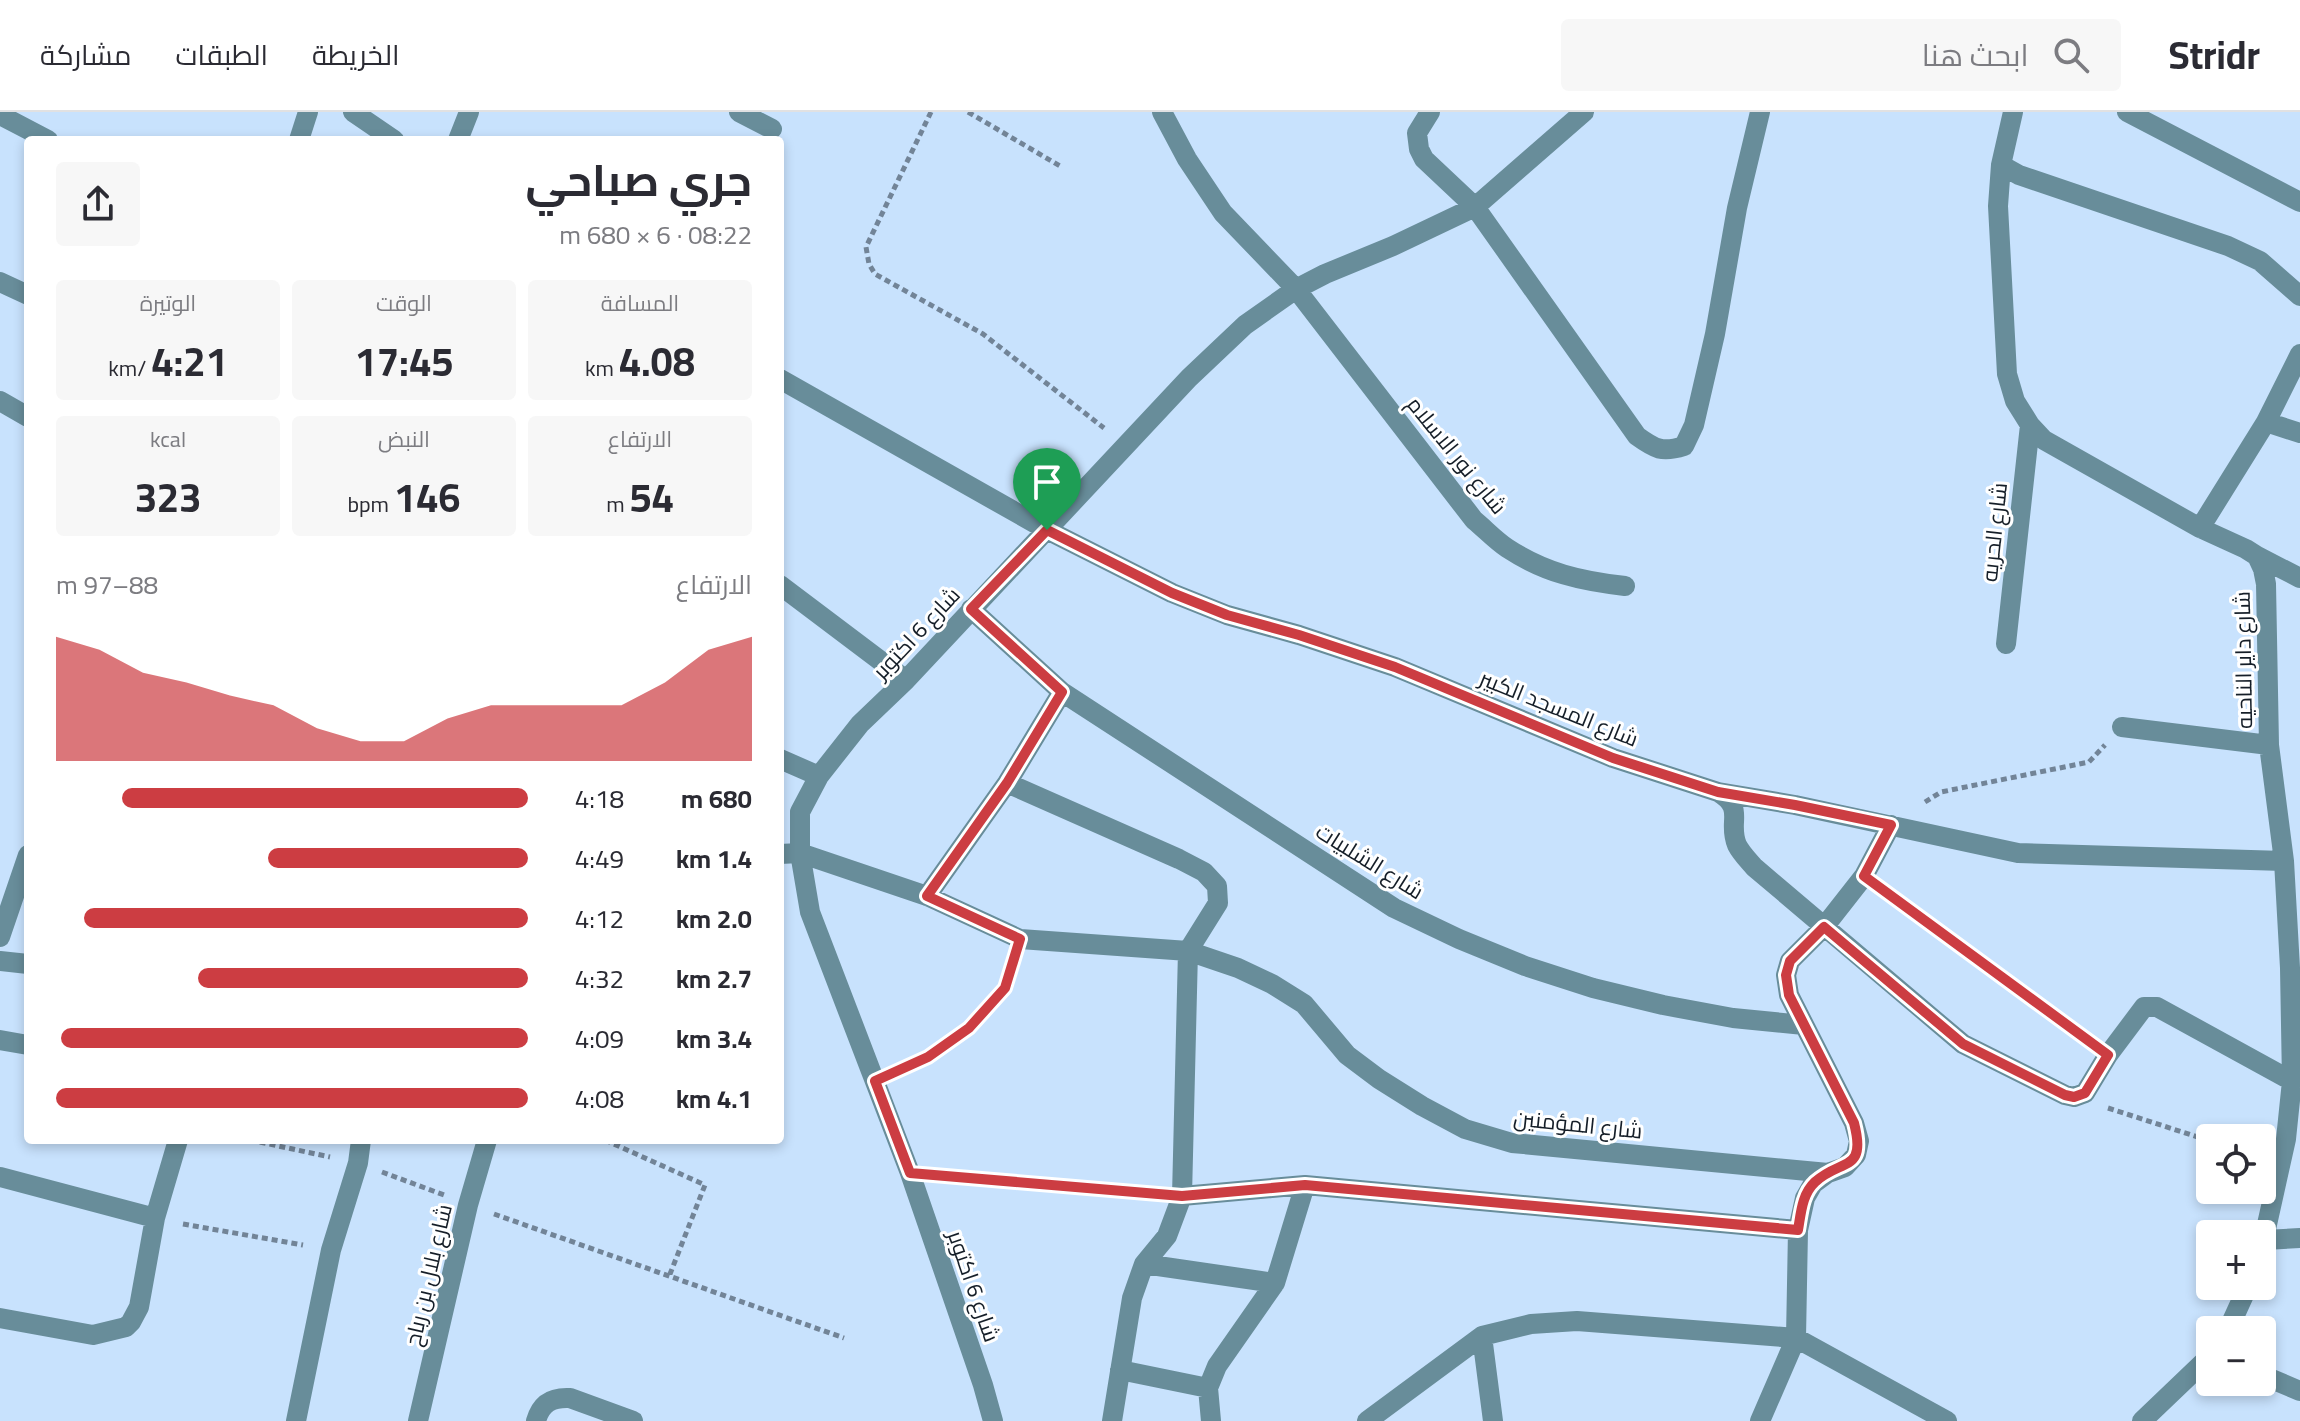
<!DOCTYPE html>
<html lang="ar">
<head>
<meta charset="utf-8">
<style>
	:root { --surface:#fff; --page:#f7f7f7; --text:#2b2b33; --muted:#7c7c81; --line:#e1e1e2; --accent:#cc3d42 }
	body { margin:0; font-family:Georgia,Cairo,serif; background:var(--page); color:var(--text); direction:rtl; height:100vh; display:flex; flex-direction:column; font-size:30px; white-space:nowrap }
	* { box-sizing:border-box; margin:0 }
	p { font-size:26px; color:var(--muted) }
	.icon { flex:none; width:44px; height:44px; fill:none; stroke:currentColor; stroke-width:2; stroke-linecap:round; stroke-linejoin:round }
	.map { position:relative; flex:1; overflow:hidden; direction:ltr }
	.side { position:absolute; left:24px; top:24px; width:760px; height:1008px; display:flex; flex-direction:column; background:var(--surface); border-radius:8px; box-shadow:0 4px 12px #0003; direction:rtl }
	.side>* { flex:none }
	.buttons { position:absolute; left:2196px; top:1012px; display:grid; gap:16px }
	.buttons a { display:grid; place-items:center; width:80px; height:80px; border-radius:8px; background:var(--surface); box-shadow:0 4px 12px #0003; font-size:40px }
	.pin { position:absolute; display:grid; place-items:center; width:68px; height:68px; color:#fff; margin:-82px -34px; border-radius:50% 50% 50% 0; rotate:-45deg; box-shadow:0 0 8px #0007 }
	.pin .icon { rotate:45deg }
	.round { display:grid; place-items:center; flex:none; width:84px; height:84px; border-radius:8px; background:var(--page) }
	.headline { display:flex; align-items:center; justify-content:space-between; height:136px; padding:0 32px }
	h1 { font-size:44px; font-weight:700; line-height:60px }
	.stats { display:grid; grid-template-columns:repeat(3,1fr); gap:12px; height:136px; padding:8px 32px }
	.stats div { display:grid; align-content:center; border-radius:8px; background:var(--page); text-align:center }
	.stats b { font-size:40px; font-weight:700 }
	.stats small { font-size:22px; font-weight:400 }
	.stats p { font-size:22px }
	.chart { height:224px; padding:16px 32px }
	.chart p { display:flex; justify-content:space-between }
	.chart svg { width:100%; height:144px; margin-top:8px; fill:var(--accent); opacity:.7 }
	ul { padding:0 32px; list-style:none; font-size:26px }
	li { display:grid; grid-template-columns:128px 96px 1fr; align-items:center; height:60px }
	li i { height:20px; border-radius:10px; background:var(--accent) }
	header { display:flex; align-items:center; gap:48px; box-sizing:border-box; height:112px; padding:0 40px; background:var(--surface); border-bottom:2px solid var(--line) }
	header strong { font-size:38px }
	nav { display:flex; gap:44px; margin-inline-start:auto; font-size:28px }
	.search { width:560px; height:72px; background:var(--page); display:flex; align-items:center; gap:20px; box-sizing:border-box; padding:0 28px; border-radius:8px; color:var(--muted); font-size:30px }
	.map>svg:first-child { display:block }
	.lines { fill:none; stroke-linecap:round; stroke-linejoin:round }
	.path { stroke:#728497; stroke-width:5; stroke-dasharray:6 4; stroke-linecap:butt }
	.minor { stroke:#688d9a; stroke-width:20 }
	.route-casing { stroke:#fff; stroke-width:16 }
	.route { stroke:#cc3d42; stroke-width:10 }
	.labels { text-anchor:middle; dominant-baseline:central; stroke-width:6; stroke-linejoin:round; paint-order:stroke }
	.street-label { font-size:22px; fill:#151e28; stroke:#fff }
</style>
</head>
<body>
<header>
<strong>Stridr</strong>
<div class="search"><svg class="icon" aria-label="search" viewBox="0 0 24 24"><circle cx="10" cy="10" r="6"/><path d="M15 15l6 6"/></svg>ابحث هنا</div>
<nav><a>الخريطة</a><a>الطبقات</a><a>مشاركة</a></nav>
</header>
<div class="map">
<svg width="2300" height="1309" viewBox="0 0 2300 1309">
	<rect width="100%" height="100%" fill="#c8e2fd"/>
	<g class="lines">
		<!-- path -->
		<path class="path" d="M931 0 866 135 869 152 875 162 983 222 1104 316
			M968 0 1060 54
			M1925 690 1941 680 2089 650 2105 633
			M1887 781 2085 927
			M901 957 928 945 969 916 1005 876 1012 852
			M2108 996 2210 1029
			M250 1028 330 1045
			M605 1028 705 1073 670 1162
			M382 1060 444 1083
			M940 1063 1153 1081
			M494 1102 844 1226
			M183 1112 303 1133"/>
		<!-- minor -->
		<path class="minor" d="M353 0 394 28
			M739 0 772 17
			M1162 0 1187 47 1223 101 1296 177 1474 408C1485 417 1495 428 1507 436 1545 461 1581 469 1625 474
			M1430 0 1417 21 1419 37 1424 47 1475 95 1637 324C1655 337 1662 341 1684 334L1694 313 1715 222 1737 96 1760 0
			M2013 0 2001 53 1998 94 2007 262 2015 289 2030 313 2044 328 2200 416 2246 437 2257 444 2263 457 2266 472 2269 633 2284 749 2290 856 2292 969 2286 1027 2262 1135
			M2127 0 2300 90
			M0 3 48 28
			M299 28 308 0
			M458 28 469 0
			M2001 53 2019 63 2228 134 2260 149 2300 184
			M0 170 28 183
			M780 267 1047 418 1172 481 1227 503 1299 523 1395 555 1613 646 1718 680C1746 697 1727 709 1737 733 1741 741 1748 748 1754 755L1963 932 2065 983 2074 985 2085 981 2108 943 2144 895H2157L2292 969
			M0 289 28 305
			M2266 310 2300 321
			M2200 416 2266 310 2300 242
			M2257 444 2300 466
			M780 473 906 568
			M971 497 1062 580 1394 796 1459 827 1525 854 1593 876 1663 893 1733 906 1804 913
			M2006 532 2030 313
			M2122 615 2269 633
			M780 647 819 664
			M1007 671 1179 747 1204 760 1217 774 1218 791 1188 839 1182 1084 1167 1124 1144 1152 1132 1186 1112 1309
			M1718 680 1795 693 2018 741 2284 749
			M780 742 800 741 927 784 1020 827 1188 839 1238 856 1272 872 1304 892 1347 943 1379 967 1422 994 1465 1017 1512 1031 1828 1061
			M927 784 1007 671 1062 580
			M0 825 28 743
			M0 849 28 852
			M0 928 28 933
			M0 1065 155 1106
			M1182 1084 1305 1073 1798 1118
			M2265 1128 2300 1126
			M1144 1152 1275 1171 1305 1073
			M0 1206 93 1223 126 1215 131 1210 139 1195 155 1106 178 1028
			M2228 1218 2248 1174
			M1482 1224 1493 1309
			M1120 1258 1208 1276 1211 1309
			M2262 1263 2300 1279
			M1208 1276 1217 1254 1275 1171
			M296 1309 331 1138 358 1051 361 1028
			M418 1309 468 1093 487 1028
			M536 1309C541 1291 552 1285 570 1286L633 1309
			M993 1309 983 1273 910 1061 810 800 800 741V700L819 664 860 612 906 568 1189 266 1245 213 1296 177 1325 162 1393 134 1475 95 1584 0
			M1367 1309 1482 1224 1531 1212 1577 1209 1796 1226 1947 1309
			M1760 1309 1796 1226 1798 1118 1805 1086 1813 1072 1828 1061 1845 1055 1856 1043 1859 1029 1854 1011 1789 883 1786 863 1790 849 1824 815 1864 764 1891 713
			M2142 1309 2210 1244"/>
	</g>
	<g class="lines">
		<!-- route casing -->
		<g class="route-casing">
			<path id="route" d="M1047 418 1172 481 1227 503 1299 523 1395 555 1613 646 1718 680 1795 693 1891 713 1864 764 2108 943 2085 981 2074 985 2065 983 1963 932 1824 815 1790 849 1786 863 1789 883 1854 1011C1867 1061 1841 1046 1815 1070 1802 1082 1801 1101 1798 1118L1305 1073 1182 1084 910 1061 875 969 928 945 969 916 1005 876 1020 827 927 784 1007 671 1062 580 971 497Z"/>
		</g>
		<!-- route -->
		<use href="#route" class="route"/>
	</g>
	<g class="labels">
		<!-- street labels -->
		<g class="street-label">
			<text transform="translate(1457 343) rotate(51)">شارع نور الاسلام</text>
			<text transform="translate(1994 420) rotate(-84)">شارع الحريه</text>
			<text transform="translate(916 521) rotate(-47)">شارع 6 اكتوبر</text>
			<text transform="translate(2243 548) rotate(-91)">شارع داير الناحيه</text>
			<text transform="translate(1559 596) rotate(22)">شارع المسجد الكبير</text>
			<text transform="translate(1370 749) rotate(32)">شارع الشلبيات</text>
			<text transform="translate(1578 1012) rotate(6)">شارع المؤمنين</text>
			<text transform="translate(428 1163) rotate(-77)">شارع بلال بن رباح</text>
			<text transform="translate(974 1174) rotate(71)">شارع 6 اكتوبر</text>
		</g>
	</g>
</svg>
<div class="buttons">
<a><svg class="icon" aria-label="locate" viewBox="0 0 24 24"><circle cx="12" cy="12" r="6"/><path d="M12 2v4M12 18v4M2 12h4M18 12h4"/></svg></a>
<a>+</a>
<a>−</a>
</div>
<div class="pin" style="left:1047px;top:418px;background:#1e9e55"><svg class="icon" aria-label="arrive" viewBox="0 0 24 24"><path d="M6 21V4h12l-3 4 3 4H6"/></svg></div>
<section class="side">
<div class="headline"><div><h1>جري صباحي</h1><p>08:22 · 6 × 680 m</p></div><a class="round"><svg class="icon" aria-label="share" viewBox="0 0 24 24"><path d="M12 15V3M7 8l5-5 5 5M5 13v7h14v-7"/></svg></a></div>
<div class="stats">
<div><p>المسافة</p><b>4.08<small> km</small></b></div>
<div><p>الوقت</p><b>17:45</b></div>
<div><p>الوتيرة</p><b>4:21<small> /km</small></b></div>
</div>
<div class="stats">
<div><p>الارتفاع</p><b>54<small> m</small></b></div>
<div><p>النبض</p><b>146<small> bpm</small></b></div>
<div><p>kcal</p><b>323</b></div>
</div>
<div class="chart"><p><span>الارتفاع</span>88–97 m</p>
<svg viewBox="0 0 160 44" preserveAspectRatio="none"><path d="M0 44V6L10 10L20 17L30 20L40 24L50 27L60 34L70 38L80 38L90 31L100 27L110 27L120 27L130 27L140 20L150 10L160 6V44z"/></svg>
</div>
<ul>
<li><b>680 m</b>4:18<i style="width:86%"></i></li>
<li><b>1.4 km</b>4:49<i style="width:55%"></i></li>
<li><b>2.0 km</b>4:12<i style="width:94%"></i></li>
<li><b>2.7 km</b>4:32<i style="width:70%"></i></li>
<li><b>3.4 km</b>4:09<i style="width:99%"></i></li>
<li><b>4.1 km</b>4:08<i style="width:100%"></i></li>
</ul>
</section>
</div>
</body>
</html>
